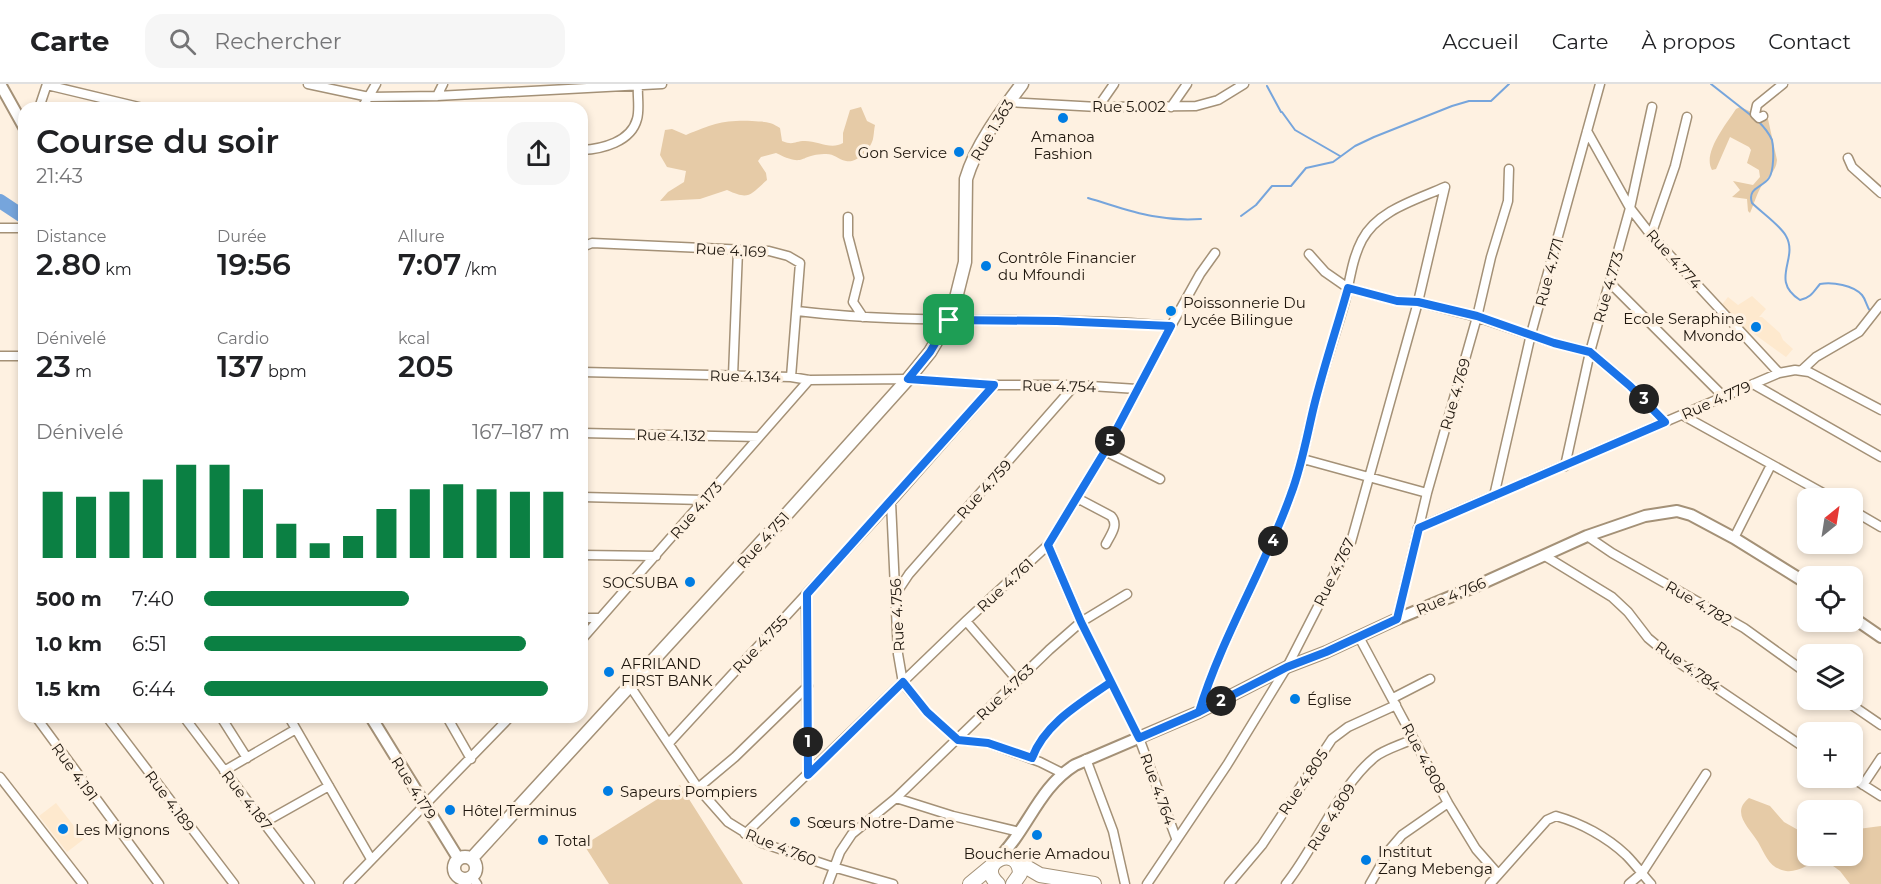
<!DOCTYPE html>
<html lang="fr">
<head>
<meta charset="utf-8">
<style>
	:root { --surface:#fff; --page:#f6f6f6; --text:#202124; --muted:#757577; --line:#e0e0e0; --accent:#0b8043 }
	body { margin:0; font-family:Montserrat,sans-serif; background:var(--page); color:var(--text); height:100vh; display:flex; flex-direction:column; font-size:22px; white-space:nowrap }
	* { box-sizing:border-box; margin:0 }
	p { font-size:20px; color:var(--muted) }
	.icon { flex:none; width:33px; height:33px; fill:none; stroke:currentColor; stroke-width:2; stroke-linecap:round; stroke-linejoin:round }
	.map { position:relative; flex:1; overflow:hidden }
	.sheet { position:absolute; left:18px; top:18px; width:570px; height:621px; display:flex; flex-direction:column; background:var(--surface); border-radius:18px; box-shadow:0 3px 9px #0003 }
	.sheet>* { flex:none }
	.needle { width:39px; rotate:30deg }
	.tools { position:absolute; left:1797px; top:404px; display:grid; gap:12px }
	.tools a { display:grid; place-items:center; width:66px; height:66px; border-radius:12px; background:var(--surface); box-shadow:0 3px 9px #0003; font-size:30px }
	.pin { position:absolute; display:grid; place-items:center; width:51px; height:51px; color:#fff; margin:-26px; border-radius:12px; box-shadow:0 3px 9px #0006 }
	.km { position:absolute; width:30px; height:30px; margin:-15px; border-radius:50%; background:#222; color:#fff; font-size:16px; line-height:30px; text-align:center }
	.round { display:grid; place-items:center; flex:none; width:63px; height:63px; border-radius:18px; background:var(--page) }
	.overview { display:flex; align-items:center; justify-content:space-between; height:102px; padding:0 18px }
	h1 { font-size:33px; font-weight:600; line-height:45px }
	.figures { display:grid; grid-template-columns:repeat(3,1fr); gap:9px; height:102px; padding:6px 18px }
	.figures div { display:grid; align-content:center }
	.figures b { font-size:30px; font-weight:600 }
	.figures small { font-size:16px; font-weight:400 }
	.figures p { font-size:16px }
	.chart { height:168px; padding:12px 18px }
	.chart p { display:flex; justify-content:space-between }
	.chart svg { width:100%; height:108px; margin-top:6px; stroke:var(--accent); stroke-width:6 }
	ul { padding:0 18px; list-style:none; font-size:20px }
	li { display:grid; grid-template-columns:96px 72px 1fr; align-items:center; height:45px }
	li i { height:15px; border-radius:8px; background:var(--accent) }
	header { display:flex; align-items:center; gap:36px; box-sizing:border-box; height:84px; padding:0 30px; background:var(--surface); border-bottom:2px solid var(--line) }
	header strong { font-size:28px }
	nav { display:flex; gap:33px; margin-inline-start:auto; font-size:21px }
	.search { width:420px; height:54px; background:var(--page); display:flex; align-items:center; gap:15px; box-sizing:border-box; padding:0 21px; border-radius:18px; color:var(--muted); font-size:22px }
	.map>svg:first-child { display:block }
	.built { fill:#fee9ce }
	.green { fill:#e6cba7 }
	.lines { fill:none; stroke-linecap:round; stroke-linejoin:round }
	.stream { stroke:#76a5dc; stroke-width:2 }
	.river { stroke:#76a5dc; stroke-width:14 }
	.minor-casing { stroke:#a49177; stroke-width:11 }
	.tertiary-casing { stroke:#a49177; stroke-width:14 }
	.secondary-casing { stroke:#a49177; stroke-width:15 }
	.primary-casing { stroke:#a49177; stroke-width:16 }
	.minor { stroke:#fff; stroke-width:8 }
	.tertiary { stroke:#fff; stroke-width:10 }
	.secondary { stroke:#fff; stroke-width:12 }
	.primary { stroke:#fff; stroke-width:14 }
	.route-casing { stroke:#fff; stroke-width:12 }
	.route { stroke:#1a73e8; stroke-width:8 }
	.poi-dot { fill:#007de3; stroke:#fef1e1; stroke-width:2 }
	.labels { text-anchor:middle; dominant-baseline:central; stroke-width:6; stroke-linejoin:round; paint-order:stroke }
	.street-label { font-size:15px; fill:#1f170e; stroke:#fef1e1 }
	.poi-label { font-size:15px; fill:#1f170e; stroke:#fef1e1; text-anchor:start }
</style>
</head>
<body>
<header>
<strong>Carte</strong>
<div class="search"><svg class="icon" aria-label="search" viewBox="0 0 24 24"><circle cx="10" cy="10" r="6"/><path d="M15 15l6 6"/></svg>Rechercher</div>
<nav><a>Accueil</a><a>Carte</a><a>À propos</a><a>Contact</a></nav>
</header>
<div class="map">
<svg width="1881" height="800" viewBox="0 0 1881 800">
	<rect width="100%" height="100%" fill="#fef1e1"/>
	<!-- built -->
	<path class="built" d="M1752 212 1766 225 1759 233H1762L1780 249 1783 256 1793 265 1786 273 1750 247 1747 251 1720 223 1728 213 1738 221Z
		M56 719 84 755 67 768 39 732Z"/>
	<!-- green -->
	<path class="green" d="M861 23 867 37 875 41C874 45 874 50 873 55 871 64 857 80 846 77 837 75 834 69 824 70 798 71 806 84 776 69L761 73 758 77 766 89 767 96C749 112 749 116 727 106L700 115 660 117 668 108 684 98 686 87 667 83 660 71 665 46 672 45 686 51C713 40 723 36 752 37 764 38 770 37 780 44L782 57C794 62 794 57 805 57 818 57 831 66 843 59V49L850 26Z
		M1740 23 1768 35 1777 76C1776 88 1768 92 1762 101 1757 109 1754 120 1750 129L1748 127 1747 115 1732 113 1740 106 1733 97 1753 101 1760 93 1759 86 1747 79 1751 66 1749 63 1730 53 1716 85 1712 86C1702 69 1727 39 1736 25Z
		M680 701 743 800H609L584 761Z
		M1749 714 1770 722 1784 738 1807 751 1808 771H1852L1853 748 1858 745 1881 742V800H1850L1840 787 1822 774C1812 779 1797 789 1786 787 1769 784 1766 772 1758 758 1750 744 1730 729 1749 714Z"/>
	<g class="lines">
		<!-- stream -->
		<path class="stream" d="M1711 0 1753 33
			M1267 2 1281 28
			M1282 28 1295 46 1340 72
			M1758 37C1763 42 1769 49 1772 56 1774 65 1774 87 1769 94 1762 104 1747 104 1752 119 1761 128 1781 142 1786 152 1799 175 1769 196 1800 216 1811 214 1814 207 1820 200 1833 198 1853 201 1862 211 1867 217 1866 223 1871 228
			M1088 114C1129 126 1156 138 1201 135
			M1241 132 1256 121 1272 102H1291L1306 84 1333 78 1355 62 1374 53 1452 22 1469 17H1491L1509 0"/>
		<!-- river -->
		<path class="river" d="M0 117 24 133"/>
		<!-- minor casing -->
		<g class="minor-casing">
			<path id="minor" d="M308 0 369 13 437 12 662 0
				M47 1 143 24
				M437 12 443 0
				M1009 18 1098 23 1196 22 1218 16 1244 0
				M1098 23 1114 0
				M1171 23 1187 0
				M39 24 47 0
				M362 24 376 0
				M1763 32 1759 34 1755 30 1757 21 1783 0
				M1587 47 1630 124 1651 151 1779 289
				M582 66C602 65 631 58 637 35 640 25 637 11 638 1
				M1848 74 1852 83 1881 109
				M848 133V152L859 194 853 218 863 233
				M0 144H24
				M1651 151 1675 82 1687 33
				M582 163 592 159 769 167 788 172 800 179 791 293
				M1309 170 1325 188 1348 204 1397 217 1418 218 1477 233 1554 259 1590 268 1630 302 1665 338
				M1610 199 1724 313
				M797 227C921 242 1047 231 1171 242
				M0 272H24
				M1802 286 1816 273 1859 248 1881 220
				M582 288 791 293 809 296 908 295 994 301H1075L1137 305
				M733 292 738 166
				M1753 300 1881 373
				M1684 332 1832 414
				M582 349 759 353
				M1105 367 1160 395
				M1303 375 1427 409
				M1565 382 1590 268 1630 124 1652 23
				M1494 412 1531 250 1600 0
				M582 413 704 416
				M1077 414 1111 432C1119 441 1111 450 1106 460
				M891 418 898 570 903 599 927 628 958 656 988 659 1040 678 1062 689
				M1852 426 1881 443
				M1418 444 1779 289 1795 286 1809 288 1881 326
				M1587 452 1612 469 1744 544 1808 590
				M1734 454 1771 381
				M1048 461 1081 538 1139 654 1176 754
				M582 471 656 472
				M1545 472 1612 513 1628 528 1648 554 1672 574 1808 666
				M806 510 808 691
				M895 511 909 490 1075 301
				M582 534H599
				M1397 535 1427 409 1477 233 1491 173 1508 117 1509 85
				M966 537 1017 596
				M1359 553 1448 719 1476 765 1498 790
				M582 555 809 296
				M630 602 698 704 728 738 762 759 833 783 893 800
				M1393 614 1430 595
				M1843 615 1881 641
				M1199 628C1222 552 1265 484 1291 410 1302 381 1307 351 1314 322 1323 286 1335 252 1345 217 1350 196 1352 175 1362 156 1378 126 1416 116 1445 103
				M36 633 159 800
				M107 633 234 800
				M184 633 310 800
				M221 633 247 674
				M289 633 371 775
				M447 633 471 675
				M669 659 891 418 994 301
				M1032 674C1045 639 1081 619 1111 598
				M1086 675 1113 747 1125 800
				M224 687 296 645
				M0 693 83 800
				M1851 693 1881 712
				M1863 701 1881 674
				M698 704 735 673 808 602
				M896 714 953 732 1020 748
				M265 738 329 702
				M745 750 966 537 1048 461 1105 367 1171 242 1200 190 1215 169
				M472 793 477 800
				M348 800 510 633
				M828 800 840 768 852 750 896 714 1049 566 1081 538 1127 510
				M1147 800 1227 681 1287 583 1351 458 1418 218 1445 103
				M1229 800 1262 761 1332 655 1348 643 1396 621
				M1286 800C1316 763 1339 702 1375 673 1385 665 1401 661 1413 655
				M1370 800 1390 765 1402 751 1448 719
				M1490 800 1547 736 1556 732C1581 739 1607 753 1626 771 1635 780 1643 791 1651 800
				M1629 800 1642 789 1706 690"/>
		</g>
		<!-- tertiary casing -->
		<g class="tertiary-casing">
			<path id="tertiary" d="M0 0 24 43
				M1852 533 1881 553
				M371 633 458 774
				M997 776C1028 746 1038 704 1075 681L1199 628 1287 583 1326 568 1397 535 1474 503 1587 452 1645 432 1677 427 1691 431 1734 454 1808 500"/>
		</g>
		<!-- secondary casing -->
		<g class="secondary-casing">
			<path id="secondary" d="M454 784a11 11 0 1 1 22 0a11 11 0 1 1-22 0Z
				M472 774 777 441 908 295 930 268 949 236 954 222 965 178 966 95C976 61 1001 28 1022 0"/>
		</g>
		<!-- primary casing -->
		<g class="primary-casing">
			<path id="primary" d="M1016 777 1040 791 1094 800
				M970 800 993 781
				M998 800C974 779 1019 758 1020 790L1013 800"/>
		</g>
		<!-- minor -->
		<use href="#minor" class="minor"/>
		<!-- tertiary -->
		<use href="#tertiary" class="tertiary"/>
		<!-- secondary -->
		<use href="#secondary" class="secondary"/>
		<!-- primary -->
		<use href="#primary" class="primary"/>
	</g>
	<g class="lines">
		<!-- route casing -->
		<g class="route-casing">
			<path id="route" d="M949 236 930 268 908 295 994 301 807 510 808 691 903 598 927 628 958 656 988 659 1032 674C1045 639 1081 619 1111 598L1139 654 1199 628 1287 583 1326 568 1397 535 1419 444 1665 338 1630 302 1590 268 1554 259 1477 232 1418 218 1397 217 1348 204C1337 243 1324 282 1314 322 1307 351 1302 381 1291 410 1265 484 1222 552 1199 628L1139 654 1081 538 1048 461 1105 367 1171 242 1057 237 949 236"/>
		</g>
		<!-- route -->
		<use href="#route" class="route"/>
	</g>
	<!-- markers -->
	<g class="poi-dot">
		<circle cx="1063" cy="34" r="6"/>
		<circle cx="959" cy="68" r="6"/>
		<circle cx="986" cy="182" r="6"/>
		<circle cx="1171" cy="227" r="6"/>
		<circle cx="1756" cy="243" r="6"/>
		<circle cx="690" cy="498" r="6"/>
		<circle cx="609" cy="588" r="6"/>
		<circle cx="1295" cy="615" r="6"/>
		<circle cx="608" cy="707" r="6"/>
		<circle cx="450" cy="726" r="6"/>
		<circle cx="795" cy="738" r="6"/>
		<circle cx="63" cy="745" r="6"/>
		<circle cx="1037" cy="751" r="6"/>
		<circle cx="543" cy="756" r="6"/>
		<circle cx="1366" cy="776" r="6"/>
	</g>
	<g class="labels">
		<!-- street labels -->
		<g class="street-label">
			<text x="1129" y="22">Rue 5.002</text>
			<text transform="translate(992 46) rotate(-59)">Rue 1.363</text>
			<text transform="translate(731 166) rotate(3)">Rue 4.169</text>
			<text transform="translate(1674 175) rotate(48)">Rue 4.774</text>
			<text transform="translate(1549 188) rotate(-75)">Rue 4.771</text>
			<text transform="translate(1608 203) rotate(-74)">Rue 4.773</text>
			<text transform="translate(745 292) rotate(1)">Rue 4.134</text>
			<text transform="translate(1059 302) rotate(1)">Rue 4.754</text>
			<text transform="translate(1455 310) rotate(-74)">Rue 4.769</text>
			<text transform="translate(1716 316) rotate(-24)">Rue 4.779</text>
			<text transform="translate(671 351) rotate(1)">Rue 4.132</text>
			<text transform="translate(984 405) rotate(-48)">Rue 4.759</text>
			<text transform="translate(696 426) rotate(-49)">Rue 4.173</text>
			<text transform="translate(763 456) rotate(-48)">Rue 4.751</text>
			<text transform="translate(1334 488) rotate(-64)">Rue 4.767</text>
			<text transform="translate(1005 501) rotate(-43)">Rue 4.761</text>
			<text transform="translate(1451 512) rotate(-23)">Rue 4.766</text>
			<text transform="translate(1699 519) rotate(30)">Rue 4.782</text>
			<text transform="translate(897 531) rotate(-93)">Rue 4.756</text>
			<text transform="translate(760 560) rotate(-47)">Rue 4.755</text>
			<text transform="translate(1688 582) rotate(35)">Rue 4.784</text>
			<text transform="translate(1005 608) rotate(-44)">Rue 4.763</text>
			<text transform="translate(1424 674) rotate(62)">Rue 4.808</text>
			<text transform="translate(75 688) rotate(54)">Rue 4.191</text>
			<text transform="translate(1303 698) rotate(-56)">Rue 4.805</text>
			<text transform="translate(414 704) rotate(58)">Rue 4.179</text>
			<text transform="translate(1158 705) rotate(70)">Rue 4.764</text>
			<text transform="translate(247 716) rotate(52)">Rue 4.187</text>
			<text transform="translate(170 717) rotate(53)">Rue 4.189</text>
			<text transform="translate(1331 733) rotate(-58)">Rue 4.809</text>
			<text transform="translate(781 763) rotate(22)">Rue 4.760</text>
		</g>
		<!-- poi labels -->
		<g class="poi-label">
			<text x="1063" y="52" text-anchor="middle">Amanoa<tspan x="1063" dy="17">Fashion</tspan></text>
			<text x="947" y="68" text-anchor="end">Gon Service</text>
			<text x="998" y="173">Contrôle Financier<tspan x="998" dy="17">du Mfoundi</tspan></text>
			<text x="1183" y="218">Poissonnerie Du<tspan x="1183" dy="17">Lycée Bilingue</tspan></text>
			<text x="1744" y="234" text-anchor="end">Ecole Seraphine<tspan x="1744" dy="17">Mvondo</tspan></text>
			<text x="678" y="498" text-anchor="end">SOCSUBA</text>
			<text x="621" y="579">AFRILAND<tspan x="621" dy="17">FIRST BANK</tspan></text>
			<text x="1307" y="615">Église</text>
			<text x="620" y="707">Sapeurs Pompiers</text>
			<text x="462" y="726">Hôtel Terminus</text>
			<text x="807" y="738">Sœurs Notre-Dame</text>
			<text x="75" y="745">Les Mignons</text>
			<text x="555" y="756">Total</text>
			<text x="1378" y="767">Institut<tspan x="1378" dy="17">Zang Mebenga</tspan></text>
			<text x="1037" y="769" text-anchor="middle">Boucherie Amadou</text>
		</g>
	</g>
</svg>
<div class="tools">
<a><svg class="needle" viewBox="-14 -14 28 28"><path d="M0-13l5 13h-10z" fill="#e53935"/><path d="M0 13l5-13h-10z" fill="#757577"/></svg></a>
<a><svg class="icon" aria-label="locate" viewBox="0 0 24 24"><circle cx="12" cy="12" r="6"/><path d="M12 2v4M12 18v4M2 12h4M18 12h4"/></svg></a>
<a><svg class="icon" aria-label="layers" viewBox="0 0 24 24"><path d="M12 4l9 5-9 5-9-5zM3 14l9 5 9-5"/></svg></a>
<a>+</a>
<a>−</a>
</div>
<div class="pin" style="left:949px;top:236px;background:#1e9e55"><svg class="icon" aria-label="arrive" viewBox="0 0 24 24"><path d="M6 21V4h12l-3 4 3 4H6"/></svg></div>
<b class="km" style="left:808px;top:658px">1</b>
<b class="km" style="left:1221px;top:617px">2</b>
<b class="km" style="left:1644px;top:315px">3</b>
<b class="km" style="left:1273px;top:457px">4</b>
<b class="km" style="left:1110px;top:357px">5</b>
<section class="sheet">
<div class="overview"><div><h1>Course du soir</h1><p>21:43</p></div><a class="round"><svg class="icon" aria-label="share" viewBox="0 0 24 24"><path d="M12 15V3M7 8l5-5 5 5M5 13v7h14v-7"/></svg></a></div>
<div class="figures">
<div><p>Distance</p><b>2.80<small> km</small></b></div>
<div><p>Durée</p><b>19:56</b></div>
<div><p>Allure</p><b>7:07<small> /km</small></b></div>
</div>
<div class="figures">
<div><p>Dénivelé</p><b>23<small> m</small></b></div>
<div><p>Cardio</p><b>137<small> bpm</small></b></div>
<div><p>kcal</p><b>205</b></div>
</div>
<div class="chart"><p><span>Dénivelé</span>167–187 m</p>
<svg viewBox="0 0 160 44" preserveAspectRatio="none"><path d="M5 44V17M15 44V19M25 44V17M35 44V12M45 44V6M55 44V6M65 44V16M75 44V30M85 44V38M95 44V35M105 44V24M115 44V16M125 44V14M135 44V16M145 44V17M155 44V17"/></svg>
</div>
<ul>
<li><b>500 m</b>7:40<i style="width:56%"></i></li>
<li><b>1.0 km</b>6:51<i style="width:88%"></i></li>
<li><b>1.5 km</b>6:44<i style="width:94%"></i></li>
</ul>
</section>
</div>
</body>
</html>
